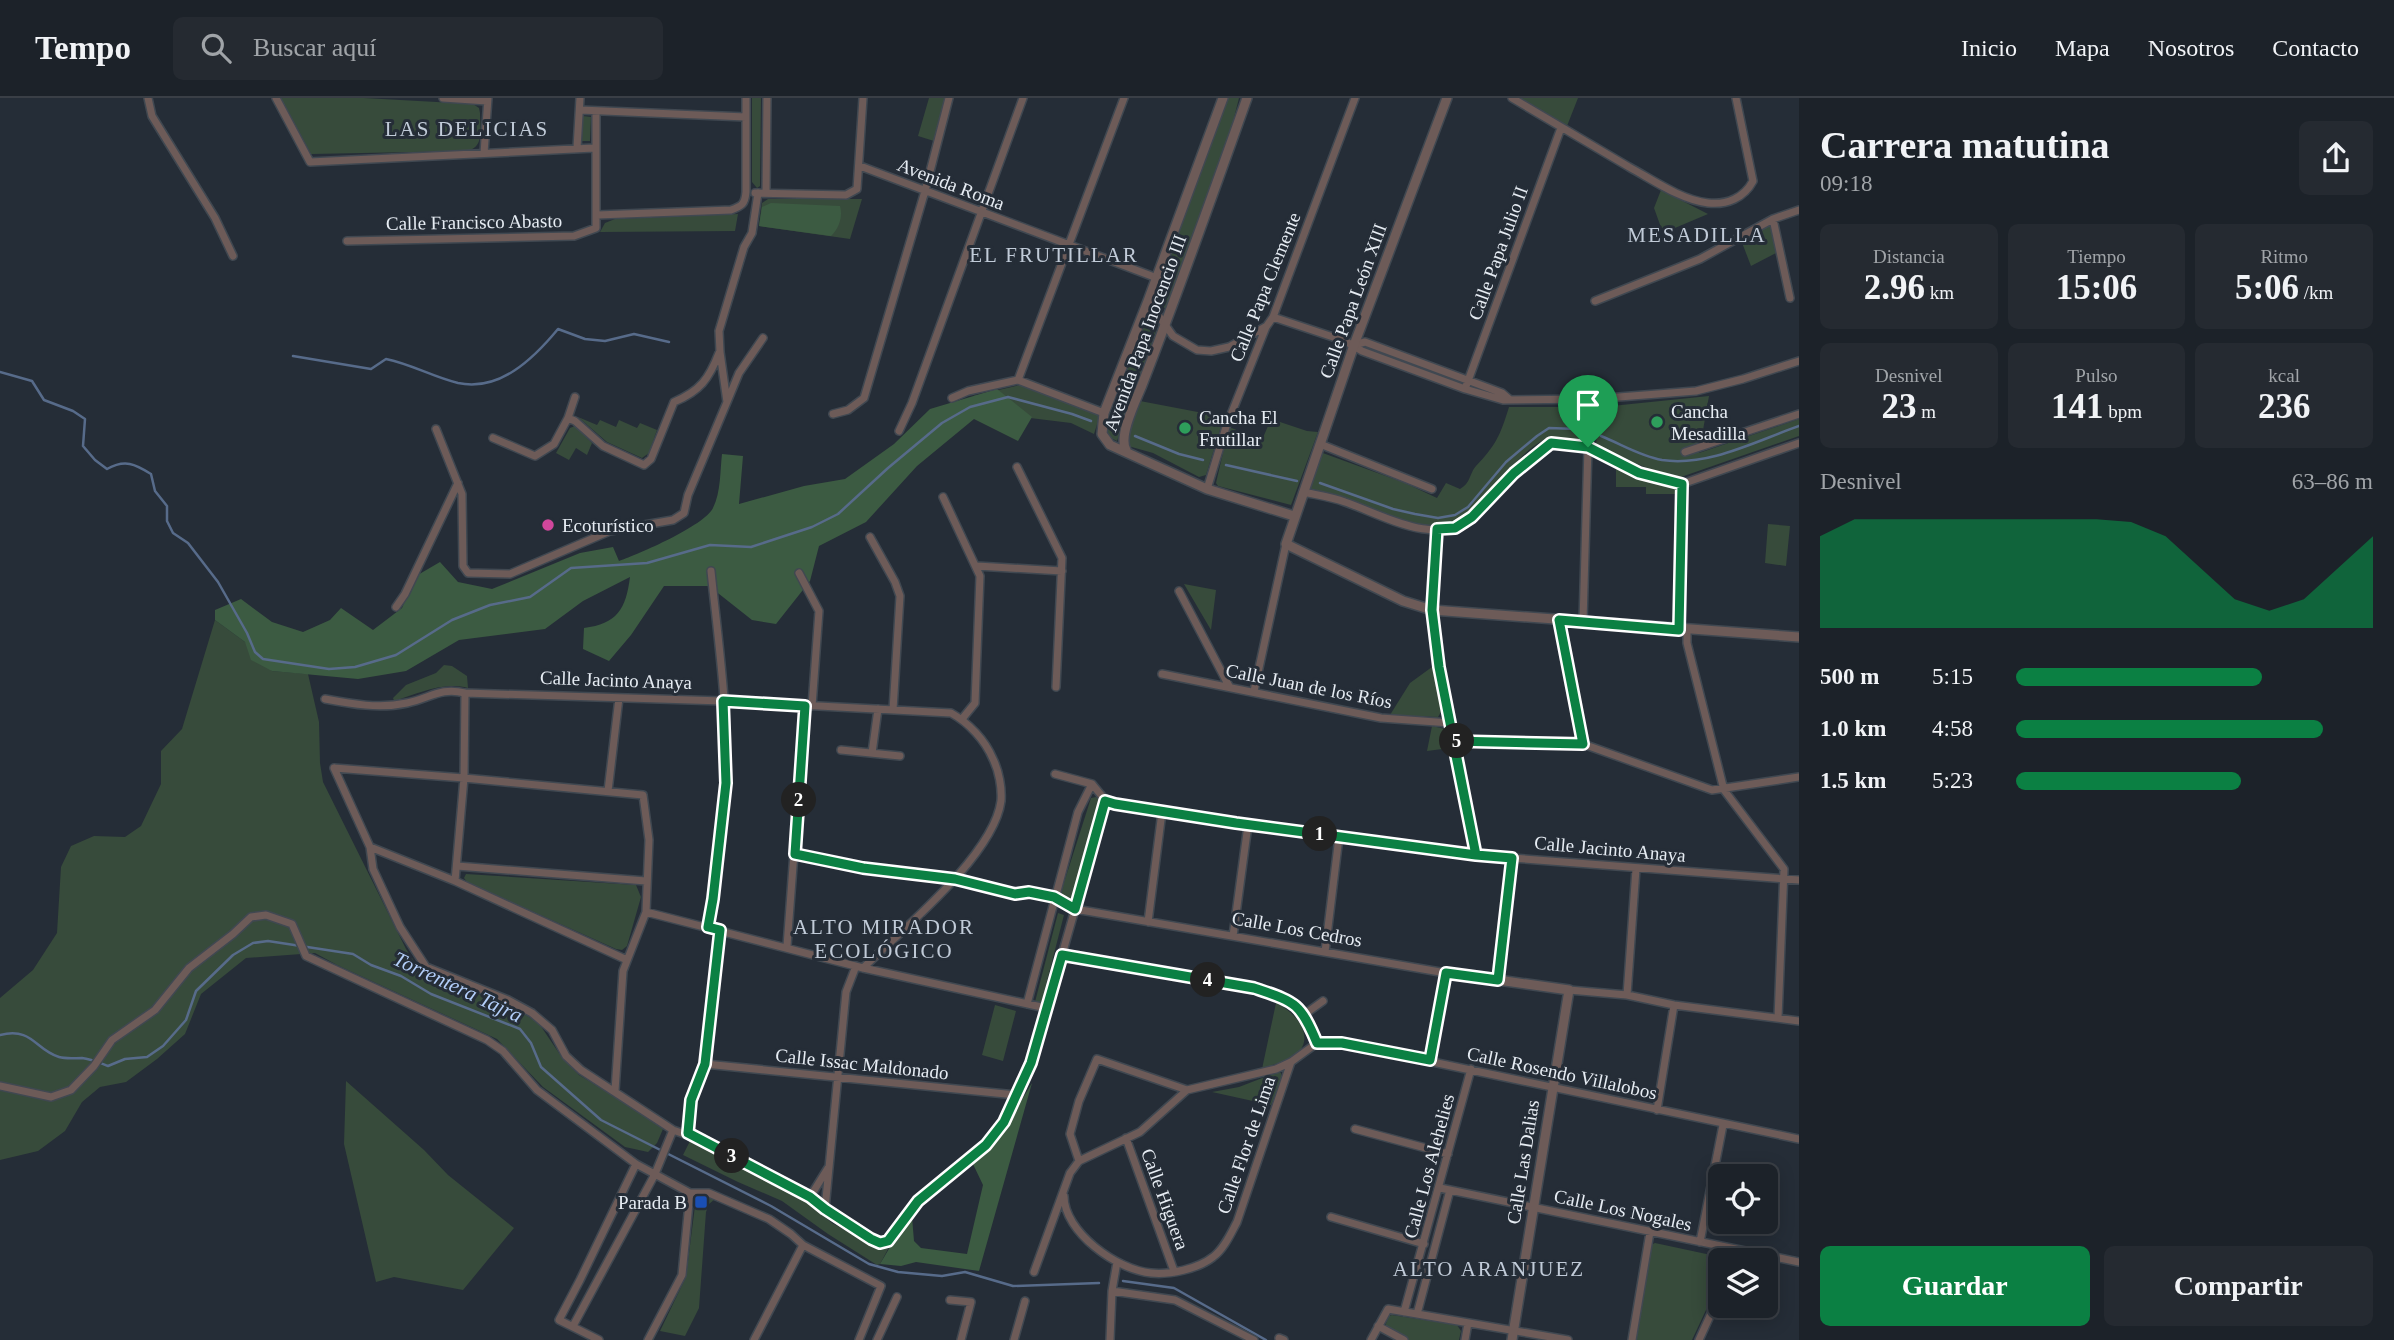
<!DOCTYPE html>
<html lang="es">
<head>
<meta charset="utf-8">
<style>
	:root { --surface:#1c2229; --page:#252a31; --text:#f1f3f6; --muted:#a0a4a8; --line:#3a3f46; --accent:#0b8043 }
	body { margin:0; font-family:"Times New Roman",serif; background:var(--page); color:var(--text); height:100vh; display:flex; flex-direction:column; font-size:26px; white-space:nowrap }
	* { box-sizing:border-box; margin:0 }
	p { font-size:23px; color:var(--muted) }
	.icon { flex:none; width:38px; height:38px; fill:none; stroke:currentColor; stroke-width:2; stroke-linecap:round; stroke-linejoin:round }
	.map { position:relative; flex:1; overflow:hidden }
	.panel { display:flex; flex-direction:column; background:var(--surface); width:595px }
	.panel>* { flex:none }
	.tools { position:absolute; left:1708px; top:1066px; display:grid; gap:14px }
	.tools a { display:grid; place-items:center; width:70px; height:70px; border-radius:10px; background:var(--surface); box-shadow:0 4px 18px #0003,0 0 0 2px var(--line); font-size:35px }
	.pin { position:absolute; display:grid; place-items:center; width:60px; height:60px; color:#fff; margin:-72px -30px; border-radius:50% 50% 50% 0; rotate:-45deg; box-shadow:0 0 7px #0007 }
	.pin .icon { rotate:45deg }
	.km { position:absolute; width:35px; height:35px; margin:-18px; border-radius:50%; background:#222; color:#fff; font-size:19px; line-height:35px; text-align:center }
	.round { display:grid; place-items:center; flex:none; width:74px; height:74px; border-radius:10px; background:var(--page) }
	.head { display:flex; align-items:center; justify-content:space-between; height:119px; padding:0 21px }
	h1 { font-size:38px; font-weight:600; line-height:52px }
	.metrics { display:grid; grid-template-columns:repeat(3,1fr); gap:10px; height:119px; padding:7px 21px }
	.metrics div { display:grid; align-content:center; border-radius:10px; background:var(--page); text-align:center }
	.metrics b { font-size:35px; font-weight:600 }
	.metrics small { font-size:19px; font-weight:400 }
	.metrics p { font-size:19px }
	.chart { height:196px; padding:14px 21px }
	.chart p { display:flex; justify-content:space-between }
	.chart svg { width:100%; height:126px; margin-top:7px; fill:var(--accent); opacity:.7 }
	.button { display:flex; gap:14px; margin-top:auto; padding:14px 21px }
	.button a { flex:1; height:80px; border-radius:10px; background:var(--accent); color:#fff; font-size:28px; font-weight:600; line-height:80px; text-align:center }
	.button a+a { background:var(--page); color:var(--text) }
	ul { padding:0 21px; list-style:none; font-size:23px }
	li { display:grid; grid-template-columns:112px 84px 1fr; align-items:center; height:52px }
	li i { height:18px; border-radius:9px; background:var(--accent) }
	header { display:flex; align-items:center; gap:42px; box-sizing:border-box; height:98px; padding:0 35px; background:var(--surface); border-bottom:2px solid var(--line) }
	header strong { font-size:33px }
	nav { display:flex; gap:38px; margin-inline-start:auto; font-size:24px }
	.search { width:490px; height:63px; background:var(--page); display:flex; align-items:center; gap:18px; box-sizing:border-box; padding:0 24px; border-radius:10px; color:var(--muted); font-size:26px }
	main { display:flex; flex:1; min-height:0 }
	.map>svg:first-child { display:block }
	.green { fill:#374b3b }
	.forest { fill:#3c5b42 }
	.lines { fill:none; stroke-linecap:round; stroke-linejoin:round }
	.stream { stroke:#576b8a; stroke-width:2.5 }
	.minor-casing { stroke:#404851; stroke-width:10 }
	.tertiary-casing { stroke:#404851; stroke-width:12 }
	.minor { stroke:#6d5b58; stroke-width:7 }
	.tertiary { stroke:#6d5b58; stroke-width:9 }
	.route-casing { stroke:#fff; stroke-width:14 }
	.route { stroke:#0b8043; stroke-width:9 }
	.leisure-dot { fill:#2e9e5b; stroke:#252d37; stroke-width:2.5 }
	.hotel-dot { fill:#d1479c; stroke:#252d37; stroke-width:2.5 }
	.transit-dot { fill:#1a4fb4; stroke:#252d37; stroke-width:2.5 }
	.labels { text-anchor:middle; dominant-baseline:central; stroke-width:6; stroke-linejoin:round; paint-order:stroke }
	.street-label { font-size:19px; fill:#e6ecf3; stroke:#252d37 }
	.poi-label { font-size:19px; fill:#e6ecf3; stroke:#252d37; text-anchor:start }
	.neighbourhood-label { font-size:21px; letter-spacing:2px; fill:#c1cbd8; stroke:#252d37 }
	.water-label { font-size:21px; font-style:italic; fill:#b2cdf8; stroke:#252d37 }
</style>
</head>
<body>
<header>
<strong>Tempo</strong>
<div class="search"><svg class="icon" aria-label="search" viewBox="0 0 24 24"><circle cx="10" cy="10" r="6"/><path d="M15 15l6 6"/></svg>Buscar aquí</div>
<nav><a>Inicio</a><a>Mapa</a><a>Nosotros</a><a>Contacto</a></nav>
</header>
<main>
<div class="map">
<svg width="1799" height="1242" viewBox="0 0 1799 1242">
	<rect width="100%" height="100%" fill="#252d37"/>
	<!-- green -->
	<path class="green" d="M281 0H364L473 6 479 10 480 15C480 30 485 50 466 53L311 56Z
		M752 0H761L760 88 757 90 752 84Z
		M929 0H946L934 43 918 38Z
		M1227 0H1239L1229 40 1168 210H1164L1160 188Z
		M1519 0H1578L1567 28Z
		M583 18 591 19 590 43H582Z
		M1661 92 1708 116 1663 135 1654 110Z
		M768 101H862L850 141 759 128 762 105Z
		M738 116 735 133 600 134 605 125 615 121Z
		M1766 128H1771L1776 155 1751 168 1741 142Z
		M1151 223 1158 227 1117 343 1107 338V324L1144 227Z
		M1020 287 1097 315 1099 320 1094 336 1071 325 1022 319 973 298Z
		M1709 298 1699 355 1799 321V338L1681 379 1653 372 1616 358 1596 348 1597 331 1594 330 1602 309Z
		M1140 303 1224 319 1206 377 1199 379 1153 355 1128 348 1126 343Z
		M1509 309H1583L1587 313 1584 337 1579 342C1567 340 1553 337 1542 343 1507 361 1485 421 1447 427 1412 432 1376 410 1344 399 1332 395 1320 393 1307 390L1320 354 1405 385 1437 400 1446 385 1460 391C1471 385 1469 376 1476 368 1496 347 1500 338 1509 309Z
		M578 319 597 327 600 322 616 329 619 322 637 330 640 325 657 332 649 355 642 360 607 344Z
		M1271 321 1307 333 1318 334 1291 407 1218 388 1216 385 1229 329 1262 342Z
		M575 328 592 345 587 357 576 350 569 362 556 355 570 330Z
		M1616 368 1633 376 1675 390V396H1646V389H1616Z
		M1768 426 1790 428 1786 468 1765 465Z
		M1184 486 1216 492 1211 532Z
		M215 522 245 544 272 573 308 576 319 624 320 665 323 684 406 851 416 866 428 876 511 909 538 924 563 961 579 977 636 1011 663 1031 657 1045 648 1054 625 1049 543 989 497 941 337 867 315 855 246 860 201 896 185 936 157 961 126 984 100 989 82 1004 65 1033 38 1053 0 1062V900L33 872 57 835 61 769 71 748 94 738 125 739 141 728 161 686V653L182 631Z
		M444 567 452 568 467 578 468 590C443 583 417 596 394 603L393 600 406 587 436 575Z
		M1432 569 1441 609V614L1438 619 1390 617 1410 585Z
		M1432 628 1445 631 1450 650 1427 653Z
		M1096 699 1102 704 1088 743 1071 803H1067L1061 794 1091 700Z
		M466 776 636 787 641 799 627 848 622 852 616 851 467 784 464 780Z
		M1058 815 1064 817 1041 906 1035 904Z
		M1276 905C1292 912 1315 935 1299 954 1290 963 1273 966 1262 971Z
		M995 907 1016 913 1003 963 982 957Z
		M1278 974 1281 975 1282 980 1271 1007 1212 994 1239 989Z
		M346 983 424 1052 448 1077 514 1130 463 1192 394 1179 376 1184 344 1046Z
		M690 1043 808 1105 832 1125 865 1143 888 1151 880 1166 877 1167 828 1136 782 1103 738 1084 683 1057Z
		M706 1099 715 1101 709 1106 706 1114 699 1210 685 1238 660 1233 686 1179 696 1100Z
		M1655 1145 1725 1160 1727 1162H1720V1182L1692 1242H1635L1651 1147Z
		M1392 1217 1457 1227 1461 1233 1459 1242H1409L1385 1228 1389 1218Z"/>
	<!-- forest -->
	<path class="forest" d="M771 105 840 108C843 119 839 130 831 138L759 128 762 109Z
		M997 291 1032 319 1018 343 974 321 917 368 866 424 819 448 810 483 776 526 752 522 709 488H664L631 537 609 563 583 551 584 530C617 526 626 511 630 479L583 503 545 531 459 542 406 573 358 581 272 573 251 562 245 544 215 522V512L241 501 272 524 303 534 330 522 341 510 373 532 402 510 416 478 440 464 458 484 492 491 580 455 613 449 619 463C639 456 704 428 713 410 721 394 720 373 722 356L743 358 739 406 804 388 845 381 894 346 930 311Z
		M1032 985 979 1173 916 1164 901 1168 880 1166 903 1127 912 1119 914 1143 921 1150 967 1156 983 1087 972 1064 1003 1033Z"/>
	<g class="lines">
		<!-- stream -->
		<path class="stream" d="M293 258 371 271 386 261C411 266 433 279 458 285 500 294 534 260 558 231L585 241 605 243 634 236 669 244
			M0 274 32 283 44 302 73 313 85 321 83 348 95 362 107 371C125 361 135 366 151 376L155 393 167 408V423L173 435 188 445 218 484 247 535 255 554 263 561 329 571 355 569 396 557 452 522 490 507 530 499 571 470 647 465 710 447 751 449 812 429 838 416 888 370 942 325 970 309 1008 299 1072 316 1091 323
			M1135 338 1179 356 1203 362
			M1601 338C1621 346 1640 358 1662 362 1708 369 1756 343 1799 328
			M1226 367 1297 383
			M1320 385 1393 411 1415 416 1438 420 1455 417 1468 409 1506 364 1537 338 1549 330 1578 331
			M0 937C33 929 35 952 59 959 66 961 74 960 82 960 91 961 100 965 108 968L125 961 147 959 163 948 186 922 196 893 233 857 253 845 268 843 353 856 371 867 401 878 431 896 520 931 531 945 541 969 601 1022 771 1108 869 1166 898 1174 942 1178 965 1174 1013 1188 1099 1185
			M1123 1183 1174 1190 1266 1242"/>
		<!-- minor casing -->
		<g class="minor-casing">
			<path id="minor" d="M148 0 152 18 215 120 233 158
				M276 0 310 64 594 50
				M443 0 487 3
				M1512 0C1551 23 1590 46 1629 69 1653 82 1681 102 1708 105 1727 107 1744 100 1753 83L1736 0
				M580 12 746 19
				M577 50 580 0
				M484 55 488 0
				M860 68 1157 180
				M755 95 846 97 857 91 863 0
				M766 95 767 0
				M597 117 731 112C742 108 745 106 746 94V0
				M1773 121 1790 200
				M347 143 574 138 596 130V13
				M1148 203 1173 238 1197 252 1211 253 1229 249 1265 229
				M1595 203 1700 161 1773 121 1799 112
				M1273 219 1345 243 1362 253 1465 291 1503 302 1593 301 1696 293 1743 281 1799 263
				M1354 247 1365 244 1502 295 1509 301
				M1018 282 1124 0
				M1465 291 1561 30
				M952 300 968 293 1018 282 1104 315
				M727 304 739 275 763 240
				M833 316 848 312 864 300 925 93 949 0
				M568 320 575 323 603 348 644 367 651 361 674 304C700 293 709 281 719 255
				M436 331 462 396 463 468 468 475 510 476 610 433 673 422 684 415 688 397 727 304 720 254 719 233 744 149 752 135 758 95
				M899 333 912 305 1023 0
				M493 340 535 358 554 346 568 320 575 299
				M1320 346 1432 391
				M1685 354 1799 316
				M1017 369 1062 460 1056 589
				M1207 391 1226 329 1266 229 1273 219 1355 0
				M1303 394C1317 397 1332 399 1345 404 1383 417 1436 450 1473 419 1500 395 1519 364 1551 345L1588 349 1639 375 1682 386 1799 345
				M943 399 980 478 975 605 962 621
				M870 439 895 484 900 498 893 612
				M977 468 1062 473
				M799 475 819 513 812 608
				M1179 493 1229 588
				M396 509 405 496 458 385
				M1432 512 1437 431
				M1559 522 1583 646
				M1583 524 1588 349 1593 301
				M1679 532 1682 386
				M1687 532V545L1724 692 1784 771 1778 920
				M1162 576 1381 620 1450 625
				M1254 593 1286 446
				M325 601C352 606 379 611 407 605 431 600 440 589 465 595L723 603 951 615C969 625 985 642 993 661 999 673 1002 690 1001 703 994 757 902 832 863 870
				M1453 643 1583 646 1712 692 1799 679
				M841 652 900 658
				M872 655 878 611
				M334 670 370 749 373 771 400 829 426 869 508 902 532 915 552 932 566 958 581 972 673 1032 707 1044 810 1099 825 1111 880 1145 888 1143 893 1138 903 1120 918 1103 986 1047 1004 1025 1031 965 1106 703
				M334 670 464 680 643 697 649 742 646 814 623 873 615 993
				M1055 676 1092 686 1106 703 1115 706 1236 725 1476 757
				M608 693 619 600
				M370 749 455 783 627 862
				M795 756 863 770 955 781 1015 796 1029 794 1054 799 1075 811 1446 875 1498 882
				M1512 760 1799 782
				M457 768 646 783
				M455 783 464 680 465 595
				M646 814 863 870 1046 910
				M1148 824 1162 714
				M708 829C717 782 723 733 726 686 729 617 718 541 711 473
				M1233 838 1248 727
				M787 848 805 608
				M1325 854 1339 739
				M1062 857 1254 890C1295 903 1300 905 1317 945
				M1569 892 1627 897 1674 907 1799 923
				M1627 897 1636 771
				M1027 906 1078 714 1092 686
				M1305 916 1323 903
				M1430 962 1446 875
				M705 966 1016 997
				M0 988 51 999 71 992 94 968 112 942 155 912 189 870 233 836 251 819 266 817 292 826 306 858 487 942 503 953 537 992 636 1066 690 1095H709L769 1121 791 1136 803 1147 881 1188 859 1242
				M1657 1012 1674 907
				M1355 1031 1448 1056
				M688 1036 691 1002 705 966 720 833
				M1126 1040 1174 1173
				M1079 1063 1070 1036 1079 1003 1097 961 1187 992
				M1440 1090 1799 1164
				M1064 1098C1064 1134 1117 1172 1151 1175 1169 1177 1198 1171 1213 1159 1224 1151 1231 1135 1237 1124L1291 964
				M810 1099 828 1070
				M825 1111 846 894 856 868
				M1331 1119 1424 1146
				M1700 1144 1723 1027
				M1034 1174 1070 1075 1079 1063 1140 1034 1187 992 1276 971 1291 964 1317 945H1342L1799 1041
				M1112 1193 1175 1202 1254 1242
				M950 1202 971 1204 961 1242
				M1404 1214 1471 971
				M1417 1216 1450 1092
				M573 1228 655 1076 673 1032
				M1378 1228 1404 1242
				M1279 1240 1284 1242
				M599 1242 559 1222 580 1182 636 1066
				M648 1242 682 1177 690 1095
				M754 1242 803 1147
				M877 1242 897 1199
				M1014 1242 1025 1203
				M1110 1242 1112 1193 1117 1164
				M1371 1242 1388 1211 1568 1242
				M1465 1242 1468 1225
				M1632 1242 1650 1134
				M1699 1242 1720 1196"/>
		</g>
		<!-- tertiary casing -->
		<g class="tertiary-casing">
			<path id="tertiary" d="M1223 0 1148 203 1104 315 1102 336 1110 347 1207 391 1294 418
				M1447 0 1354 247 1286 446 1403 503 1432 512 1799 539
				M1126 352C1118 338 1136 302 1142 287 1179 192 1213 96 1247 0
				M1432 512 1439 569 1476 757 1512 760 1498 882 1569 892 1512 1242"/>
		</g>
		<!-- minor -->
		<use href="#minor" class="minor"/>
		<!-- tertiary -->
		<use href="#tertiary" class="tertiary"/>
	</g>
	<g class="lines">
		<!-- route casing -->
		<g class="route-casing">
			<path id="route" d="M1588 349 1551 345 1514 375 1472 419 1455 430 1437 431 1432 512 1439 569 1476 757 1236 725 1115 706 1105 703 1075 811 1054 799 1029 794 1015 796 955 781 863 770 795 756 805 608 723 603 726 685 713 801 708 829 720 832 705 966 691 1002 688 1035 810 1099 825 1111 871 1141 880 1145 888 1143 918 1103 986 1047 1004 1024 1031 965 1062 857 1254 890C1295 904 1300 904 1317 945H1342L1430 962 1446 875 1498 882 1512 760 1476 757 1453 643 1583 646 1559 522 1679 532 1682 386 1639 375 1588 349"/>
		</g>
		<!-- route -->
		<use href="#route" class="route"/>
	</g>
	<!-- markers -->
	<g class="leisure-dot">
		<circle cx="1657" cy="324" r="7"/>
		<circle cx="1185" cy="330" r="7"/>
	</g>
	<circle class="hotel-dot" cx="548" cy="427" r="7"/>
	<rect class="transit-dot" x="694" y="1097" width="14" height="14" rx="3.5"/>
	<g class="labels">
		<!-- street labels -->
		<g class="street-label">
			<text transform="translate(951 86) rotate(21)">Avenida Roma</text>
			<text transform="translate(474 124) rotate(-1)">Calle Francisco Abasto</text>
			<text transform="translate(1498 155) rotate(-70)">Calle Papa Julio II</text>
			<text transform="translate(1265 189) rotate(-68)">Calle Papa Clemente</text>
			<text transform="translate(1353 203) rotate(-70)">Calle Papa León XIII</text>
			<text transform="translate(1145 235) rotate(-70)">Avenida Papa Inocencio III</text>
			<text transform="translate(616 582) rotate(2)">Calle Jacinto Anaya</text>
			<text transform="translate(1309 588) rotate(11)">Calle Juan de los Ríos</text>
			<text transform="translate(1610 751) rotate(5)">Calle Jacinto Anaya</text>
			<text transform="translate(1297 831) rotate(10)">Calle Los Cedros</text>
			<text transform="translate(862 966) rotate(6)">Calle Issac Maldonado</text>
			<text transform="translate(1562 975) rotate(12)">Calle Rosendo Villalobos</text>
			<text transform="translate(1246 1047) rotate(-71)">Calle Flor de Lima</text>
			<text transform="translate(1523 1064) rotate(-81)">Calle Las Dalias</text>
			<text transform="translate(1429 1068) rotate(-75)">Calle Los Alehelies</text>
			<text transform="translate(1165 1101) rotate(70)">Calle Higuera</text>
			<text transform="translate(1623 1112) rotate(12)">Calle Los Nogales</text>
		</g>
		<!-- poi labels -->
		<g class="poi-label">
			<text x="1671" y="313">Cancha<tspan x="1671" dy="22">Mesadilla</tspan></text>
			<text x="1199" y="319">Cancha El<tspan x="1199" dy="22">Frutillar</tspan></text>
			<text x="562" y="427">Ecoturístico</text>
			<text x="687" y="1104" text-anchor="end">Parada B</text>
		</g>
		<!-- neighbourhood labels -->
		<g class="neighbourhood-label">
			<text x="467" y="31">LAS DELICIAS</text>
			<text x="1697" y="137">MESADILLA</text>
			<text x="1054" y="157">EL FRUTILLAR</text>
			<text x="884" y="829">ALTO MIRADOR<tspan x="884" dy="24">ECOLÓGICO</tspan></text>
			<text x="1489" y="1171">ALTO ARANJUEZ</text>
		</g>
		<!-- water labels -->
		<g class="water-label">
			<text transform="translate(458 889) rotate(25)">Torrentera Tajra</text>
		</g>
	</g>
</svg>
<div class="tools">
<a><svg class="icon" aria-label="locate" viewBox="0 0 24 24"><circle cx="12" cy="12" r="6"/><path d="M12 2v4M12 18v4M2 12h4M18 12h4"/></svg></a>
<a><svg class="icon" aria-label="layers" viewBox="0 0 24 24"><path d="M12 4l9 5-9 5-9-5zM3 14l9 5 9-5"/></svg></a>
</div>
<div class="pin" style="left:1588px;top:349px;background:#1e9e55"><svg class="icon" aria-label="arrive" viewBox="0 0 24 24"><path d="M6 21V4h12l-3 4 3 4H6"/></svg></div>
<b class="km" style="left:1320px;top:736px">1</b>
<b class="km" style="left:799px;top:702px">2</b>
<b class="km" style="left:732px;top:1058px">3</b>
<b class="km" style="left:1208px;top:882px">4</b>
<b class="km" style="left:1457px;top:643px">5</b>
</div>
<section class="panel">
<div class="head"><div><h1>Carrera matutina</h1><p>09:18</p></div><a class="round"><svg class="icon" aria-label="share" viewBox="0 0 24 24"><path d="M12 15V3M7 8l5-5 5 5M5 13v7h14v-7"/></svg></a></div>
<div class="metrics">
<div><p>Distancia</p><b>2.96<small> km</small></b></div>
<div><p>Tiempo</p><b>15:06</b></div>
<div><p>Ritmo</p><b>5:06<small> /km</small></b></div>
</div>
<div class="metrics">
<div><p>Desnivel</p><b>23<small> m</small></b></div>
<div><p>Pulso</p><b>141<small> bpm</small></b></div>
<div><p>kcal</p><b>236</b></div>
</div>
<div class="chart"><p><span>Desnivel</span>63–86 m</p>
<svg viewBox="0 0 160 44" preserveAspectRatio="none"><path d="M0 44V12L10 6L20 6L30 6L40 6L50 6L60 6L70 6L80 6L90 7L100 12L110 23L120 34L130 38L140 34L150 23L160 12V44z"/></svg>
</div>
<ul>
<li><b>500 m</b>5:15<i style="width:69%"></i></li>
<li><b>1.0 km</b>4:58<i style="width:86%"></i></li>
<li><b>1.5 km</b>5:23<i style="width:63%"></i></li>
</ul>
<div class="button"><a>Guardar</a><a>Compartir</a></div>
</section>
</main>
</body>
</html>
